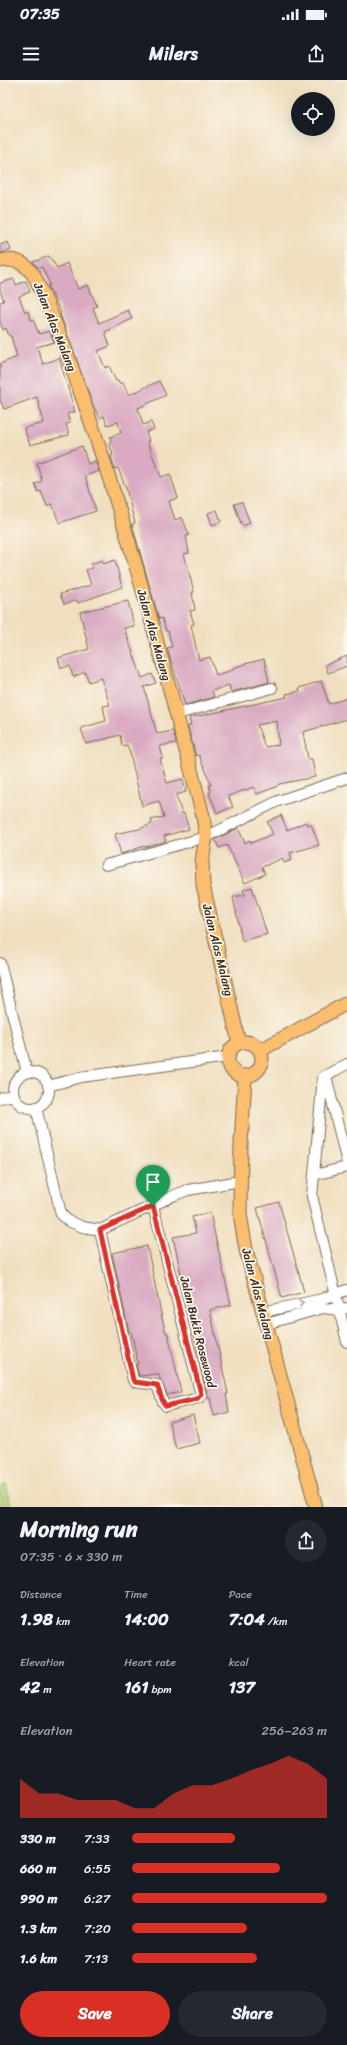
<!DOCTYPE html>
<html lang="en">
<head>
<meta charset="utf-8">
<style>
	:root { --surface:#171b24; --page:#242831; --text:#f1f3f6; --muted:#9ea1a6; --accent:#d93025 }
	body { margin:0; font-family:Sriracha,sans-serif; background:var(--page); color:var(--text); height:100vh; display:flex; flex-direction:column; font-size:15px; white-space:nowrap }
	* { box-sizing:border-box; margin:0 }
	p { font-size:13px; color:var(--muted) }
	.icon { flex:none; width:22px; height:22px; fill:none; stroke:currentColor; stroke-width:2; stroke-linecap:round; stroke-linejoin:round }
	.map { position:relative; height:1427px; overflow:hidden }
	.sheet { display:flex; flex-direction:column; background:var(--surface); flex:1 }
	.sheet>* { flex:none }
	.tools { position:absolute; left:291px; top:12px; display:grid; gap:8px }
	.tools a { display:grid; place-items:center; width:44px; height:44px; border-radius:50%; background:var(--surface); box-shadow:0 4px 16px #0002; font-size:20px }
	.pin { position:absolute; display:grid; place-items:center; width:34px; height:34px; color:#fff; margin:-41px -17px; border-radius:50% 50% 50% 0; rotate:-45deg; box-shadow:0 0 4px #0007 }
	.pin .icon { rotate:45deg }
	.round { display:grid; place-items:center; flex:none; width:42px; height:42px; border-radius:21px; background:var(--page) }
	.head { display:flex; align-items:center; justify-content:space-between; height:68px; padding:0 20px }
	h1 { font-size:22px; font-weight:800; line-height:30px }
	.figures { display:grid; grid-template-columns:repeat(3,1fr); gap:6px; height:68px; padding:4px 20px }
	.figures div { display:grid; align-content:center }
	.figures b { font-size:17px; font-weight:800 }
	.figures small { font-size:11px; font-weight:400 }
	.figures p { font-size:11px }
	.chart { height:112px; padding:8px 20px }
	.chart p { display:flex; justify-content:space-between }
	.chart svg { width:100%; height:72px; margin-top:4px; fill:var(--accent); opacity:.7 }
	.cta { display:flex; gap:8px; margin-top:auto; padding:8px 20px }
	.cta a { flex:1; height:46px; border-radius:24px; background:var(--accent); color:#fff; font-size:16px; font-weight:800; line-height:46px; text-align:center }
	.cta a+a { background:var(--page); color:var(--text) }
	ul { padding:0 20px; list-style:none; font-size:13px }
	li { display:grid; grid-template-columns:64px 48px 1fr; align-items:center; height:30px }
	li i { height:10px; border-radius:5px; background:var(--accent) }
	.status { display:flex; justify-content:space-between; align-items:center; height:28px; padding:0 20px; background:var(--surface); direction:ltr }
	.status svg { height:11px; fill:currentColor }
	header { display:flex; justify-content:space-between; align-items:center; height:52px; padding:0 20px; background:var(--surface); font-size:18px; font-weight:800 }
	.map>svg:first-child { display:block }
	.green { fill:#b2d279; stroke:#767e4c }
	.building { fill:#d9aac2; fill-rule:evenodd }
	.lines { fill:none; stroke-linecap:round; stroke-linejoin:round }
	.minor-casing { stroke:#7a6956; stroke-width:12 }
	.major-casing { stroke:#7a6956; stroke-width:15 }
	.minor { stroke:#fff; stroke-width:10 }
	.major { stroke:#fabe6e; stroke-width:13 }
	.oneway { stroke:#a79f9a }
	.route-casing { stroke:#fff; stroke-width:8 }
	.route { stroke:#d93025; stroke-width:5 }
	.labels { text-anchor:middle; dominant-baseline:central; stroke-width:3.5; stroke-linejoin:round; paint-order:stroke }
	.street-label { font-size:12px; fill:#3b2a1e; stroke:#fbf7ec }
</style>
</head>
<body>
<div class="status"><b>07:35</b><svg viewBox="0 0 49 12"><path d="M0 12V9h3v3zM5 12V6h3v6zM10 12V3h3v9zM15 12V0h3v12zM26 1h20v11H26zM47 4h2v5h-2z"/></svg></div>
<header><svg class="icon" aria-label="menu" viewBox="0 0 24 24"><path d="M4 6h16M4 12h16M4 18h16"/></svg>Milers<svg class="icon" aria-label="share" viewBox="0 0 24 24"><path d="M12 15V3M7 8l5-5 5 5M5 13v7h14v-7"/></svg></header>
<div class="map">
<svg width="347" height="1427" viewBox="0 0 347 1427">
	<rect width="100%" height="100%" fill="#fbf7ec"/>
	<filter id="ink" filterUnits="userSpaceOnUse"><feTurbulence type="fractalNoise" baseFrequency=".025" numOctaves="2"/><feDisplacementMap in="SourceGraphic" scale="8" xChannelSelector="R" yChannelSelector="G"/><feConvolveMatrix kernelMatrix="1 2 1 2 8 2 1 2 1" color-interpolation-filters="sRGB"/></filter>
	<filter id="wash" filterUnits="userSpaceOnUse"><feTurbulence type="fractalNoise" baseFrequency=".012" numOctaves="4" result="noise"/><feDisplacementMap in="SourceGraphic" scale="16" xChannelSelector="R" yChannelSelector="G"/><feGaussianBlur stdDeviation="0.9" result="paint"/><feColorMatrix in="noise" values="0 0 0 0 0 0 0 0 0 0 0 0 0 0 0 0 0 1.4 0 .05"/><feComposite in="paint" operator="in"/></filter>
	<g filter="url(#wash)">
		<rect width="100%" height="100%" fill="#f0dfbf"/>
		<!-- green -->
		<path class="green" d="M6 1405 11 1427H0V1407Z"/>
		<g id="blocks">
			<!-- building -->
			<path class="building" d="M8 162 11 170 0 173V165Z
				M49 176 57 188 67 183 78 209 88 205 97 226 93 228 99 243 128 230 132 239 105 252 110 266 98 271 105 288 109 286 116 301 118 300 120 304 123 303 129 315 159 301 166 315 138 328 143 345 151 342 154 349 146 352 149 361H147L161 397 170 394 178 418 169 421 175 440 182 437 189 455 186 456 189 473 184 474 194 512 192 513 195 530 190 531 194 544 191 545 199 580 210 577 216 595 233 590V588L245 584 264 579 269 602 231 612 229 605 212 611 214 617 185 625 167 568 172 567 168 551H166L162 538 159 539 132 444 135 443 126 408 118 388 115 389 111 376 113 375 109 363 111 362 110 357 121 353 118 342 107 345 104 336 100 338 93 325 60 234 61 233 48 206 50 205 42 187 39 188 33 182Z
				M14 199 16 205 26 201 30 212 19 216 25 232 28 231 31 240 33 239 39 254 50 251 54 262 37 267 43 284 59 278 75 332 67 334 70 343 66 344 69 355 30 365 24 348 44 343 37 317 4 329 0 320V284L17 277 11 256H9L6 248 3 250 0 242V222L4 221 0 211V203Z
				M82 366 88 384 95 381 99 391 85 396 96 431 59 443 52 424 47 426 41 411 38 412 35 404 42 401 37 383Z
				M242 422 250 443 242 446 234 424Z
				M217 430 221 442 212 445 208 433Z
				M102 480 103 484 115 480 122 507 78 523 77 520 64 524 60 514 91 505 86 490 92 488 91 484Z
				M128 521 134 546 124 548 142 598 152 594 156 603 144 607 157 654 173 651 176 663 160 666 163 678 160 679 167 703 183 699 186 712 176 715 182 734 184 733 189 749 164 756 166 761 145 767 144 766 121 774 115 754 139 749 152 744 151 740 164 737 159 721 142 726 130 673 127 665 122 666 120 655 86 664 81 648 106 641 103 626 110 625 101 598 89 602 85 592 73 597 70 586 61 588 58 578 89 569 80 532Z
				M347 576V586L328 593 325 585Z
				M321 601 329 624 347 618V639L303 652 308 679H312L315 697 279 704 276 707 257 714 254 707 228 716 233 727 217 733 209 713 211 712 209 705H211L204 686H203L199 675 196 676 188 646 191 645 189 638 287 617 286 614 300 611 299 608ZM277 641 279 665 265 667 257 645Z
				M281 735 287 750 306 742 307 745 311 744 319 765 290 773 292 780 284 783 283 778 262 787 265 794 245 803 227 765 219 768 215 760 238 748 245 763 250 760 251 763 273 754 267 742Z
				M252 807 267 854 242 861 233 817 245 815 243 810Z
				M279 1122 304 1212 282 1218 257 1128Z
				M210 1133 231 1225 210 1230 228 1314H226L229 1332 214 1336 210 1318H208L173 1157 196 1153 192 1137Z
				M147 1166 162 1238 166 1253H168L181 1312 167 1315 158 1294 139 1296 136 1284H138L131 1252H129L112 1173Z
				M193 1335 200 1363 176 1369 169 1342Z"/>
		</g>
	</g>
	<g filter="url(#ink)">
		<use href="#blocks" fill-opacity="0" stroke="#7a6956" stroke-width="1"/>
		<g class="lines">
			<!-- minor casing -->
			<g class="minor-casing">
				<path id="minor" d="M177 634 272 608
					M106 785 206 757 278 721 347 698
					M0 883 27 993
					M347 984 323 997 312 1116 347 1262
					M13 1010a18 18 0 1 1 36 0a18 18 0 1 1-36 0Z
					M326 996 347 1083
					M48 1006 81 997 228 977
					M0 1018 14 1015
					M36 1027 61 1134 68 1141 83 1147 100 1150 175 1115 188 1110 240 1101
					M314 1095 347 1087
					M100 1150 133 1300 135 1302 157 1305 163 1322 166 1326 199 1318 201 1315 153 1126
					M263 1232 322 1219 347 1210
					M266 1244 323 1228 339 1230 347 1228"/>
			</g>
			<!-- major casing -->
			<g class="major-casing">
				<path id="major" d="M0 181C13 178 24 182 32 193 37 199 40 209 44 217 57 246 68 276 78 305 128 445 166 593 203 736L206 757 202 781 203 805 239 963
					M228 979a17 17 0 1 1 34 0a17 17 0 1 1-34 0Z
					M261 970 347 923
					M245 997 241 1064 240 1134 246 1170 316 1427"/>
			</g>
			<!-- minor -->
			<use href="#minor" class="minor"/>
			<!-- major -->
			<use href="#major" class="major"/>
		</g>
		<!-- one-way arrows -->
		<defs><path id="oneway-chevron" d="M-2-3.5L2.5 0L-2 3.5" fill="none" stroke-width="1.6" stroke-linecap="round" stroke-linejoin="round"/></defs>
		<use class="oneway" href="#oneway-chevron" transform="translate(301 1223) rotate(-13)"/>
	</g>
	<g class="lines" filter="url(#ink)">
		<!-- route casing -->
		<g class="route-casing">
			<path id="route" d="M153 1126 201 1314 197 1319 166 1326 163 1322 157 1305 135 1302 133 1300 100 1150Z"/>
		</g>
		<!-- route -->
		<use href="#route" class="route"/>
	</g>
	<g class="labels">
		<!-- street labels -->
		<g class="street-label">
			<text transform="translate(55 247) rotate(68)">Jalan Alas Malang</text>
			<text transform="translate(154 555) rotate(74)">Jalan Alas Malang</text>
			<text transform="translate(218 870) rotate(76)">Jalan Alas Malang</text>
			<text transform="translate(258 1214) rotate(75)">Jalan Alas Malang</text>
			<text transform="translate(198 1252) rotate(76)">Jalan Bukit Rosewood</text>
		</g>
	</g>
</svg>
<div class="tools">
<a><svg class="icon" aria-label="locate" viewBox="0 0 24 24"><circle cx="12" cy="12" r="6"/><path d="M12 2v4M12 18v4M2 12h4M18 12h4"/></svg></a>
</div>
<div class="pin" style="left:153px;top:1126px;background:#1e9e55"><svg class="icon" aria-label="arrive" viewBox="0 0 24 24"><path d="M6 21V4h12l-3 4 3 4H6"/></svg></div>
</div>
<section class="sheet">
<div class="head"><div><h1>Morning run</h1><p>07:35 · 6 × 330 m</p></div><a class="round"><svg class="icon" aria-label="share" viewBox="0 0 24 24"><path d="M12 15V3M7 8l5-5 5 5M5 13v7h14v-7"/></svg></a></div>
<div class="figures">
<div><p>Distance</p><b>1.98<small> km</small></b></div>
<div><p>Time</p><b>14:00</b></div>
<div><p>Pace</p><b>7:04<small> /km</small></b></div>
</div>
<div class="figures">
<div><p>Elevation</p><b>42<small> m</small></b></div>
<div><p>Heart rate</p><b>161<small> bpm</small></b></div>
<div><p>kcal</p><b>137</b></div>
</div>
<div class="chart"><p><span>Elevation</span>256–263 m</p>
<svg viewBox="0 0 160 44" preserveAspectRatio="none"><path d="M0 44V20L10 29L20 29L30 33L40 33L50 33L60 38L70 38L80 29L90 24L100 24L110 20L120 15L130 11L140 6L150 11L160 20V44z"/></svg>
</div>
<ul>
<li><b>330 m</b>7:33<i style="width:53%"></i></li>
<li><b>660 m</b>6:55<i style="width:76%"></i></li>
<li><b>990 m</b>6:27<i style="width:100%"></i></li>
<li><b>1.3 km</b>7:20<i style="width:59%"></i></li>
<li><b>1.6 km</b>7:13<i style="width:64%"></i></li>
</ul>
<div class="cta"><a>Save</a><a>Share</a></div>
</section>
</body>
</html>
